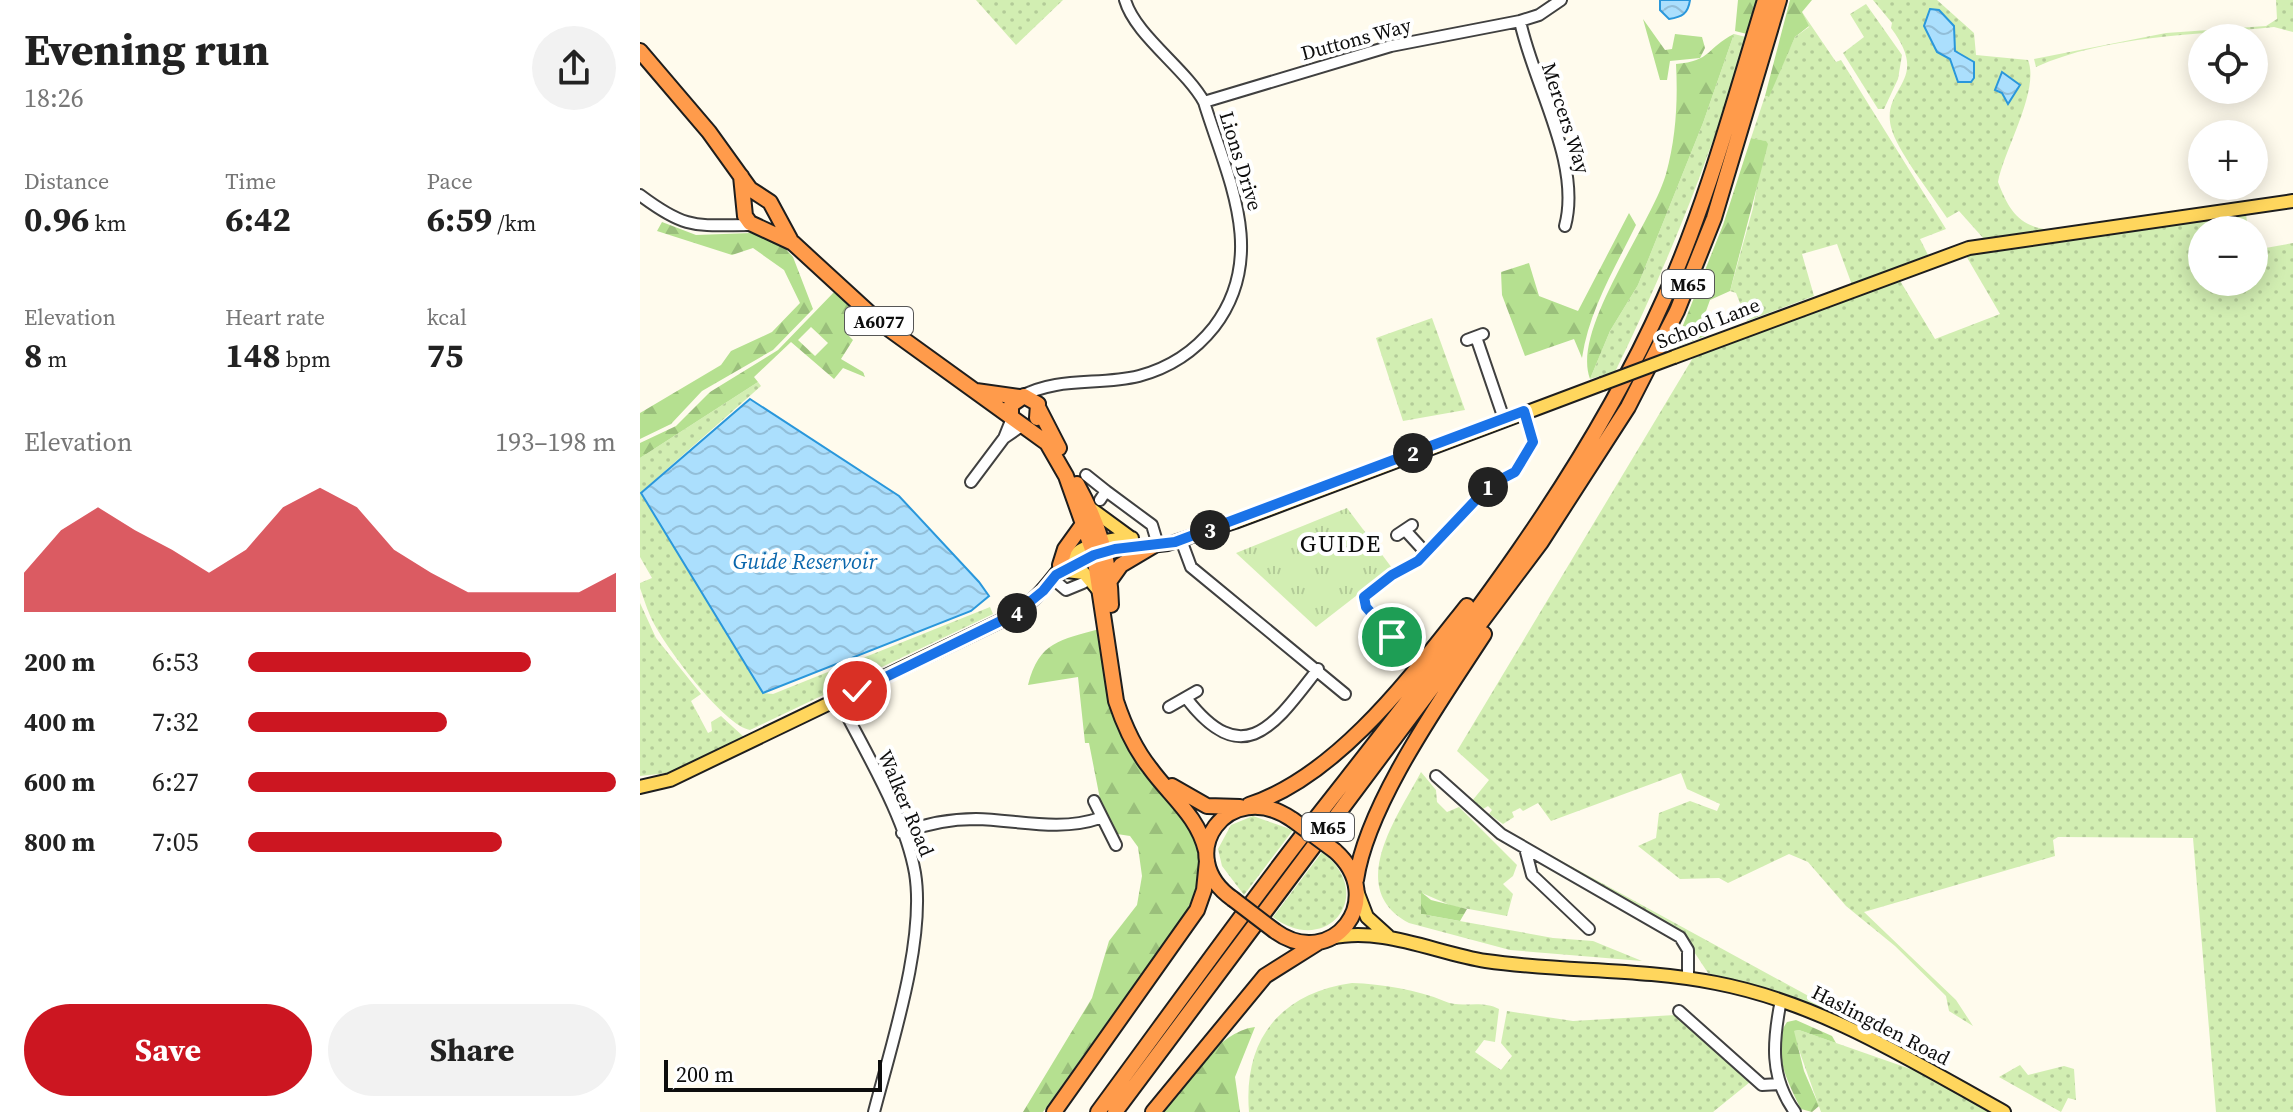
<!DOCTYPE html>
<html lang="en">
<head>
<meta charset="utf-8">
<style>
	:root { --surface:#fff; --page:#f2f2f2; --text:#222; --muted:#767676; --accent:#cc1621 }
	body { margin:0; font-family:"Source Serif 4",serif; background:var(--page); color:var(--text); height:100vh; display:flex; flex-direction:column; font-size:30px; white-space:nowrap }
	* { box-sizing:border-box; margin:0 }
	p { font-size:26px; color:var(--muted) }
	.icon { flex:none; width:44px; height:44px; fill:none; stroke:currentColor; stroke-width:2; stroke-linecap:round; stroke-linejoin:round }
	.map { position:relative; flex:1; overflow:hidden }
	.side { display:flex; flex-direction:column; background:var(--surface); width:640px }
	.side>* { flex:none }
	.controls { position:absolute; left:1548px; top:24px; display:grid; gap:16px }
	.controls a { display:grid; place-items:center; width:80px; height:80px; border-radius:50%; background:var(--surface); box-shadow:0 4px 20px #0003; font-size:40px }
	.scale { position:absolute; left:24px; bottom:20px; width:218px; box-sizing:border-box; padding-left:8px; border:4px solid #0d0d0d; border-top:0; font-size:22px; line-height:28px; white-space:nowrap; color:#0d0d0d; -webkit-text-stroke:6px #fff; paint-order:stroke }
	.pin { position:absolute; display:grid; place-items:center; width:68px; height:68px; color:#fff; margin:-34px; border:4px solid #fff; border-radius:50%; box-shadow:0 2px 8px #0007 }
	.km { position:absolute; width:40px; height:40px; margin:-20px; border-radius:50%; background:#222; color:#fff; font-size:22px; line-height:40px; text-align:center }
	.round { display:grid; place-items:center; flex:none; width:84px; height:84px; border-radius:42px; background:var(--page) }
	.head { display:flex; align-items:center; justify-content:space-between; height:136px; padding:0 24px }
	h1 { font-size:44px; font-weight:700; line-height:60px }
	.metrics { display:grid; grid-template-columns:repeat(3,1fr); gap:12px; height:136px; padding:8px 24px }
	.metrics div { display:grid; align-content:center }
	.metrics b { font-size:34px; font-weight:700 }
	.metrics small { font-size:22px; font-weight:400 }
	.metrics p { font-size:22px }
	.chart { height:224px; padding:16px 24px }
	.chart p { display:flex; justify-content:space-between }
	.chart svg { width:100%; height:144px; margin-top:8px; fill:var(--accent); opacity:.7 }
	.action { display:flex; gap:16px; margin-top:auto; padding:16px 24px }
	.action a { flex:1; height:92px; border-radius:48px; background:var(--accent); color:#fff; font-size:32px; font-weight:700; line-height:92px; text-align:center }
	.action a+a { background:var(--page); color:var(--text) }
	ul { padding:0 24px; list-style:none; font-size:26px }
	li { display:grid; grid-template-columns:128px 96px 1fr; align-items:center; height:60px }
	li i { height:20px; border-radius:10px; background:var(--accent) }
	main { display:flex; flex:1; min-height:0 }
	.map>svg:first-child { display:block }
	.grass { fill:url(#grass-dots) }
	.forest { fill:url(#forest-firs); fill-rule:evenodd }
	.park { fill:url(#park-tufts) }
	.water { fill:url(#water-waves); stroke:#2a97db; stroke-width:2 }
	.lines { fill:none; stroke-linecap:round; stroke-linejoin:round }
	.minor-casing { stroke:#404040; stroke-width:14 }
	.major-casing { stroke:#1e1e1e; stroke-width:16 }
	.highway-casing { stroke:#1e1e1e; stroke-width:18 }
	.minor { stroke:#fff; stroke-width:10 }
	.major { stroke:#ffd65d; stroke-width:12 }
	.highway { stroke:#ff9b4b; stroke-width:14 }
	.major-bridge-casing { stroke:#1e1e1e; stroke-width:16; stroke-linecap:butt }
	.highway-bridge-casing { stroke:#1e1e1e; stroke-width:18; stroke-linecap:butt }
	.major-bridge { stroke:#ffd65d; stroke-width:12 }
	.highway-bridge { stroke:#ff9b4b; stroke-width:14 }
	.route-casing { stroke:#fff; stroke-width:16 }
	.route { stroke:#1a73e8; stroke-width:10 }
	.labels { text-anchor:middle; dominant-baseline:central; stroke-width:8; stroke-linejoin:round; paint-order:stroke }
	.shield { fill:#fff; stroke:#565656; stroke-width:2 }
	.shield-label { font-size:18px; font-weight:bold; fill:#0d0d0d }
	.street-label { font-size:20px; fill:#0d0d0d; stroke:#fff }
	.water-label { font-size:22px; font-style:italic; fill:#0966ac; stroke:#fff }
	.quarter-label { font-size:24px; letter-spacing:2px; fill:#0d0d0d; stroke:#fff }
</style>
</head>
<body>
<main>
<section class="side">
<div class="head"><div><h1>Evening run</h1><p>18:26</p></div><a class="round"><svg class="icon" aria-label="share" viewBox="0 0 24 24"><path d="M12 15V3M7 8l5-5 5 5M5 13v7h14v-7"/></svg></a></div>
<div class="metrics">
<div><p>Distance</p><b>0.96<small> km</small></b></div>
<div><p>Time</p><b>6:42</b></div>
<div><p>Pace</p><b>6:59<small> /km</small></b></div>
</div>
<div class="metrics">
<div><p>Elevation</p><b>8<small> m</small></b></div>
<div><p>Heart rate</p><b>148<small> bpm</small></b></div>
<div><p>kcal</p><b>75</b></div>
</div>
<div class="chart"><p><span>Elevation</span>193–198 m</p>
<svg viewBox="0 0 160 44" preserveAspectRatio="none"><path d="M0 44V32L10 19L20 12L30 19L40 25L50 32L60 25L70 12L80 6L90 12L100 25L110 32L120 38L130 38L140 38L150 38L160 32V44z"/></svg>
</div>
<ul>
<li><b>200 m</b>6:53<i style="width:77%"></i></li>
<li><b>400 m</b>7:32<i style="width:54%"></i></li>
<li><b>600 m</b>6:27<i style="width:100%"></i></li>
<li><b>800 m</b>7:05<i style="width:69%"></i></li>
</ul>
<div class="action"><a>Save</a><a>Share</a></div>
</section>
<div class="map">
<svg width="1653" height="1112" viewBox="0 0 1653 1112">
	<defs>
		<pattern id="grass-dots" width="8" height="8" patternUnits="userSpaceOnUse" patternTransform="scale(2)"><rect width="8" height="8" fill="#d2eeb2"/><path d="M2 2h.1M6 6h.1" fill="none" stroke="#b3cb98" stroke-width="1.8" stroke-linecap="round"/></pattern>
		<pattern id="forest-firs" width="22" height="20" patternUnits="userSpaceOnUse" patternTransform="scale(2)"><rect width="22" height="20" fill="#b5e090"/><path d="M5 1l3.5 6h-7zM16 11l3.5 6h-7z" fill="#9abf7b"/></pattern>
		<pattern id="park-tufts" width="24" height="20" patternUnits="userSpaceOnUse" patternTransform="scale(2)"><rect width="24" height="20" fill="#d2eeb2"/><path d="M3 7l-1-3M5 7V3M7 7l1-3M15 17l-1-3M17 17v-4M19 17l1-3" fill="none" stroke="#b3cb98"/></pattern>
		<pattern id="water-waves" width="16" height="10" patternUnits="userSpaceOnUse" patternTransform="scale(2)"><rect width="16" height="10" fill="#abdffd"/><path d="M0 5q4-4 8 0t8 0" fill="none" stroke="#92bed8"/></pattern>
	</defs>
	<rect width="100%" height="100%" fill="#fffbed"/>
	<!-- grass -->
	<path class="grass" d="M336 0H423L376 45Z
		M1233 0H1297L1334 33 1336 55 1388 60C1400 90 1364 150 1358 182 1369 210 1378 226 1410 230L1344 239 1319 211 1307 218C1293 196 1256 150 1251 127 1241 86 1292 82 1251 28L1252 23Z
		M1636 0H1653V32L1634 27C1557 35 1467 35 1396 67L1394 59 1526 33 1626 26 1637 19Z
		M1226 4 1262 55 1258 79 1244 109H1238L1203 53 1224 37 1210 14Z
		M1162 12 1196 62 1201 60 1306 229 1280 239 1288 255 1212 285 1197 244 1162 254 1174 296 1107 321 1096 293 1090 291 1113 208 1125 141 1111 138 1125 96 1128 97 1155 37 1169 27Z
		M1094 34 1106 37C1073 153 1028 263 975 372L950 379 970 331 998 285 1063 123Z
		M1606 214 1608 230H1562V282H1614V232L1620 249 1653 243V1112H1576L1553 838 1418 837 1413 840 1415 856 1224 912 1316 1000 1333 1026 1309 1011 1306 996 1255 946 1206 906 1168 862 1149 854 1088 883 1079 878 1040 879 998 846 1016 838 1019 813 1050 801 1077 811 1080 804 1047 789 1041 773 911 821 898 803 883 811 880 808 872 812 874 817 863 824 849 814 852 810 848 806 843 809 832 801 849 780 817 751 1054 356 1259 279 1295 339 1360 314 1325 254Z
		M792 318 825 410 763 421 736 338Z
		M118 382 121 386 1 492 123 693 133 694 350 607 353 614 110 730C84 725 30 652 17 629 9 616 5 602 0 588V583L12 578 0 557V458Z
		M0 603 16 638 61 694 51 701 68 733 72 731 71 722 81 716 105 738 28 773 0 776Z
		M781 772 796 790 797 802 807 812 819 807 877 865 873 876 863 884 873 894 867 916 812 906 782 893 781 914 913 938 953 941 1002 961 870 950 769 923C704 889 758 816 781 772Z
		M613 816 653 830 604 895 582 866 578 849 591 825Z
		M885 841 1269 1051 1153 998 1068 973 1039 929Z
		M682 852C738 894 687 958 633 917Z
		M712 983C742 984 778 990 804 1001 821 1009 841 999 859 1009L855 1042 844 1040 835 1052 861 1070 872 1056 861 1043 867 1011 933 1021 1035 1015 1110 1082 1073 1112H609C603 1040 640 993 712 983Z
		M1159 1030 1279 1072 1353 1112H1181L1154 1036V1031Z
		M1380 1065 1388 1075 1424 1066 1434 1069 1436 1100 1428 1098 1421 1112 1359 1077Z"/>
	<!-- forest -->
	<path class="forest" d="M1098 0H1117L1107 34 1095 31Z
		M1150 0H1172L1162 12 1169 26 1155 37 1129 97 1125 96Z
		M1003 19 1025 50 1032 49 1035 34 1062 37 1065 48 1060 58 1030 61 1027 80H1020Z
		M1094 34 1063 123 998 285 970 331 950 379C931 329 1011 226 1026 174 1036 138 1038 101 1036 64 1072 61 1066 48 1094 34Z
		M1111 138 1126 141 1128 144 1090 291 1070 300 1061 325 1065 336 1034 348 1083 225Z
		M989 213 996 225C975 268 949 310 942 358L934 339 885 356 862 295 861 272 889 263 899 296 938 311Z
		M22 222 56 235 111 233 142 245 153 257 173 309 133 350 62 391 31 424 0 439V413L81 365 91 351 132 332 160 303 144 270 113 248 92 255 17 231Z
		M197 289 222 316 207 334 213 340 201 359 223 372 225 377 203 368 194 379 151 342 114 377 118 382 0 458V443L36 426 70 392 138 350ZM171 327 188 343 175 356 158 340Z
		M459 629C463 670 467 706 485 744 515 808 588 827 547 910L403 1112H383L452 998 469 941 497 905 502 876 498 847 490 836 477 834 460 799 449 743H445L438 677 388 685C399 641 421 640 459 629Z
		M781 892 791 900 827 909 820 921 781 914Z
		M1156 1020 1192 1036 1196 1043 1159 1030 1154 1031 1164 1071 1179 1106 1172 1112 1161 1109C1149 1085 1129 1047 1147 1022Z
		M615 1027 595 1077 600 1112H524C547 1084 577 1031 615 1027Z"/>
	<!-- park -->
	<path class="park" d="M707 508 752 568 676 627 596 553Z"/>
	<!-- water -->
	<path class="water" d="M1020 0H1050C1048 14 1042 17 1029 19L1020 10Z
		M1290 9 1299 10 1314 26 1315 51 1334 62V78L1331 82H1318L1310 59 1297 52 1284 26Z
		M1362 72 1380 85 1368 104 1362 93 1355 90Z
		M110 399 259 496 339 582 349 596 331 611 123 693 1 493Z"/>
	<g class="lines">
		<!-- minor casing -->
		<g class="minor-casing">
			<path id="minor" d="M880 21C893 84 942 163 925 226
				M564 102 751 46 880 21 899 15 921 0
				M0 195C48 231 56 225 114 225
				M836 337 864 419
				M827 340 843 334
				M380 397C419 376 458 386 499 376 529 368 555 351 574 327 629 255 587 177 564 102 545 68 495 35 485 0
				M372 418 364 438 383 425
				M446 475 466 491 460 500
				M331 482 364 438
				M466 491 512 525 518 545
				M765 530 786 553
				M757 535 772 525
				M541 540 551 567 705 694
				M413 579 426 590 443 583
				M752 637 726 607 724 597 752 575 778 561 850 485 875 472 893 442 884 411
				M547 699C605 774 637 721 678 669
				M199 700C225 752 265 816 275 873 286 940 251 1046 234 1112
				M529 707 557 691
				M796 776 861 834 1040 937 1048 950V978
				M454 801 476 845
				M262 833C285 824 310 819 336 819 377 820 420 832 460 818
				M885 848 892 875 949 929
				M1141 1000C1133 1040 1129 1077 1155 1112
				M1039 1011 1122 1085 1140 1084"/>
		</g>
		<!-- major casing -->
		<g class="major-casing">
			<path id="major" d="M1034 357 1329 248 1653 201
				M450 508 491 538
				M426 571 444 573 459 591
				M416 575 466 551 528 544 595 522 962 384
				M0 787 30 780 375 614C427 579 415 541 492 538
				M717 891 727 917 748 936
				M691 938C741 926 796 953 846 961 922 972 1000 968 1076 983 1181 1003 1272 1061 1364 1112"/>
		</g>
		<!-- highway casing -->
		<g class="highway-casing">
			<path id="highway" d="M0 51 69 132 110 189 130 202 150 239
				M101 176 105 216 110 223 153 243 238 321 407 443 426 476 454 555 476 701C484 725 494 748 510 768 530 796 558 816 566 851
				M336 391 379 397
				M399 409 419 448
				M371 417V405L384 396 398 404 397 418
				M437 484C459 524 470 559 471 605
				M420 565 425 549 443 524
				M471 579 481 565 513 546
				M532 786 567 806 600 807
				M609 805C697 776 770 678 827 606
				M716 880C727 804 802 699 844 634
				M593 899C531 856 588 775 653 820
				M635 931C692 972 749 899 695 851
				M414 1112 557 910 564 890 567 861
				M458 1112C528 1017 597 920 669 827 799 661 938 493 1024 299 1067 203 1094 101 1125 0
				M475 1112 901 542 988 407 1037 311 1074 218 1139 0
				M513 1112 625 976 679 942"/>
		</g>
		<!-- minor -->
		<use href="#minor" class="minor"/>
		<!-- major -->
		<use href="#major" class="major"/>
		<!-- highway -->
		<use href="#highway" class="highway"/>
		<!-- major-bridge casing -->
		<g class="major-bridge-casing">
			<path id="major-bridge" d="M962 384 1034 357"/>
		</g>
		<!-- highway-bridge casing -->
		<g class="highway-bridge-casing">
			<path id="highway-bridge" d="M653 820 695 851
				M593 899 635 931"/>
		</g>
		<!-- major-bridge -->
		<use href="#major-bridge" class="major-bridge"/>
		<!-- highway-bridge -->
		<use href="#highway-bridge" class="highway-bridge"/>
	</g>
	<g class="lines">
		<!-- route casing -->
		<g class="route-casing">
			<path id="route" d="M217 691 375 614 403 591 416 575 454 555 475 549 535 542 884 411 893 442 875 472 850 485 778 561 752 575 724 597 726 607 752 637"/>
		</g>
		<!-- route -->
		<use href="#route" class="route"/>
	</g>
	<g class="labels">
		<!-- shield labels -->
		<g class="shield">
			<rect x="1022" y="270" width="52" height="28" rx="6"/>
			<rect x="205" y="307" width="68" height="28" rx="6"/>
			<rect x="662" y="813" width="52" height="28" rx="6"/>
		</g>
		<g class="shield-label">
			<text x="1048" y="284">M65</text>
			<text x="239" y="321">A6077</text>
			<text x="688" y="827">M65</text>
		</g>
		<!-- street labels -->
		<g class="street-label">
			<text transform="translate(716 39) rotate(-15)">Duttons Way</text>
			<text transform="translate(926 118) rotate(72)">Mercers Way</text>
			<text transform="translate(601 161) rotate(73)">Lions Drive</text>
			<text transform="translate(1068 323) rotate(-21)">School Lane</text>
			<text transform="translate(266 803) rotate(67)">Walker Road</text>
			<text transform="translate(1241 1025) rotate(27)">Haslingden Road</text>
		</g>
		<!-- water labels -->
		<g class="water-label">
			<text x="165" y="561">Guide Reservoir</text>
		</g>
		<!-- quarter labels -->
		<g class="quarter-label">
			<text x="701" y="543">GUIDE</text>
		</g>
	</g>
</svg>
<div class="controls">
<a><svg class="icon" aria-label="locate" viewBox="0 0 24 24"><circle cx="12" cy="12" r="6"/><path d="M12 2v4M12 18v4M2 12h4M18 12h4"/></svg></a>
<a>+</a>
<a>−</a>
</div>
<div class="scale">200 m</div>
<div class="pin" style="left:752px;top:637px;background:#1e9e55"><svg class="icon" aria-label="arrive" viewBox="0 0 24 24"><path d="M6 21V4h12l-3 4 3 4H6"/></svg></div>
<div class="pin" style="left:217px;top:691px;background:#d93025"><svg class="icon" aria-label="check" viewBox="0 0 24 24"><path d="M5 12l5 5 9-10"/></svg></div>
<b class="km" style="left:848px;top:487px">1</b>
<b class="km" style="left:773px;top:453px">2</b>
<b class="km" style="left:570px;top:530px">3</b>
<b class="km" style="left:377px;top:613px">4</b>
</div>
</main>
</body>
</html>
